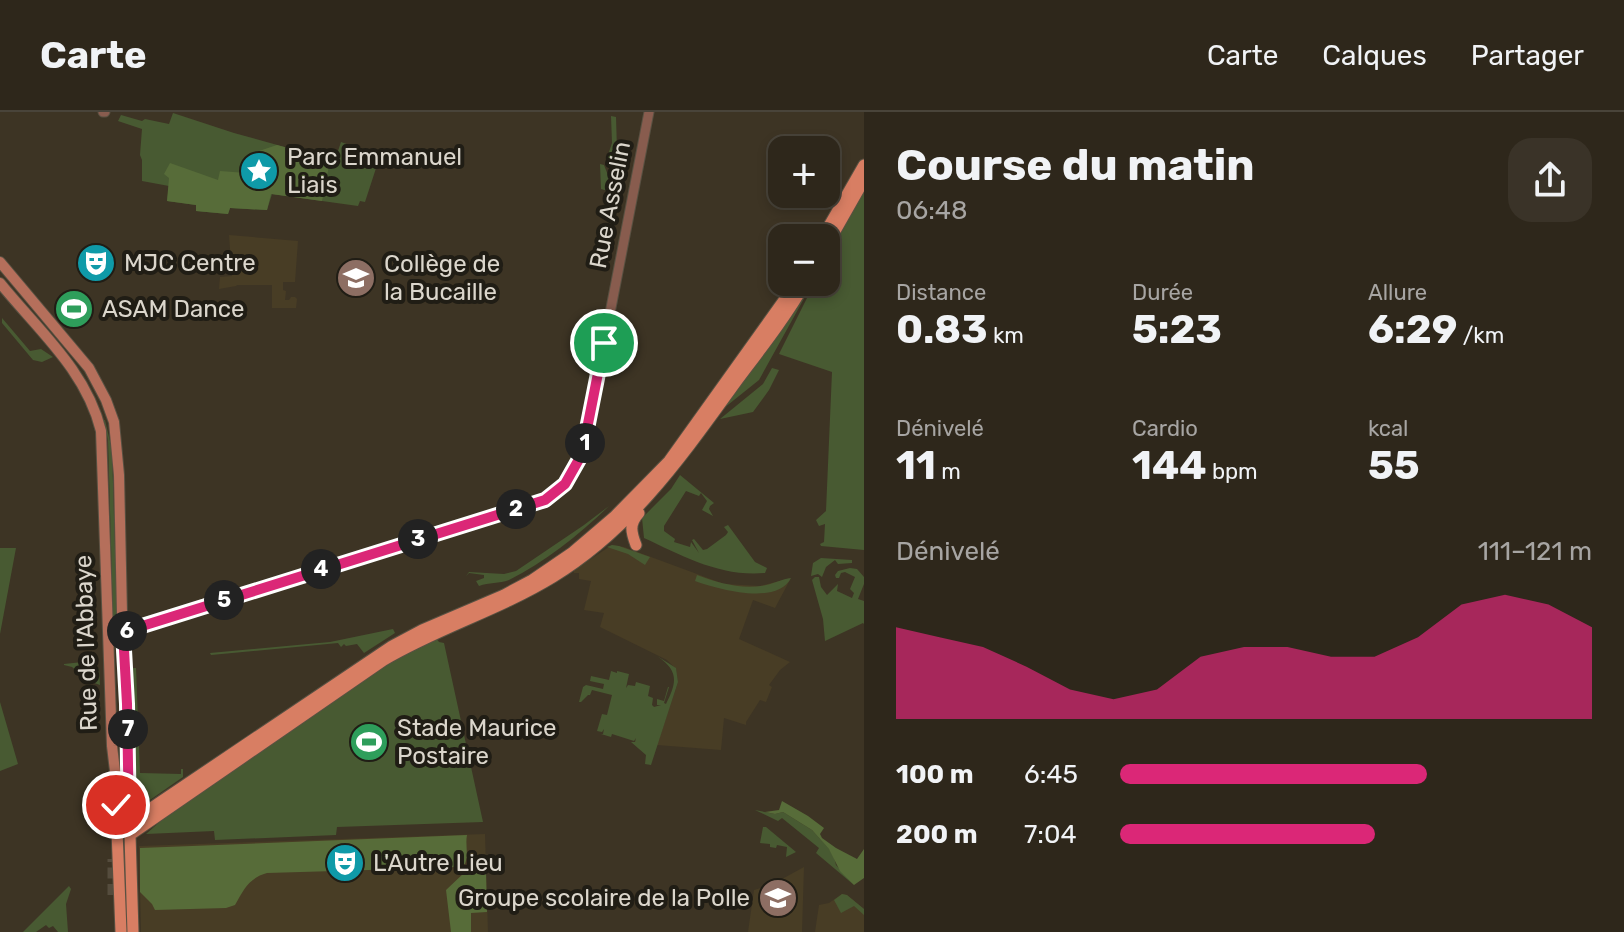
<!DOCTYPE html>
<html lang="fr">
<head>
<meta charset="utf-8">
<style>
	:root { --surface:#2e271b; --page:#3a3328; --text:#f1f3f6; --muted:#a7a5a3; --line:#49443a; --accent:#db2777 }
	body { margin:0; font-family:Rubik,sans-serif; background:var(--page); color:var(--text); height:100vh; display:flex; flex-direction:column; font-size:30px; white-space:nowrap }
	* { box-sizing:border-box; margin:0 }
	p { font-size:26px; color:var(--muted) }
	.icon { flex:none; width:44px; height:44px; fill:none; stroke:currentColor; stroke-width:2; stroke-linecap:round; stroke-linejoin:round }
	.map { position:relative; flex:1; overflow:hidden }
	.drawer { display:flex; flex-direction:column; background:var(--surface); width:760px }
	.drawer>* { flex:none }
	.tools { position:absolute; left:768px; top:24px; display:grid; gap:16px }
	.tools a { display:grid; place-items:center; width:72px; height:72px; border-radius:16px; background:var(--surface); box-shadow:0 4px 12px #0003,0 0 0 2px var(--line); font-size:40px }
	.pin { position:absolute; display:grid; place-items:center; width:68px; height:68px; color:#fff; margin:-34px; border:4px solid #fff; border-radius:50%; box-shadow:0 2px 8px #0007 }
	.km { position:absolute; width:40px; height:40px; margin:-20px; border-radius:50%; background:#222; color:#fff; font-size:22px; line-height:40px; text-align:center }
	.round { display:grid; place-items:center; flex:none; width:84px; height:84px; border-radius:24px; background:var(--page) }
	.headline { display:flex; align-items:center; justify-content:space-between; height:136px; padding:0 32px }
	h1 { font-size:44px; font-weight:700; line-height:60px }
	.figures { display:grid; grid-template-columns:repeat(3,1fr); gap:12px; height:136px; padding:8px 32px }
	.figures div { display:grid; align-content:center }
	.figures b { font-size:40px; font-weight:700 }
	.figures small { font-size:22px; font-weight:400 }
	.figures p { font-size:22px }
	.chart { height:224px; padding:16px 32px }
	.chart p { display:flex; justify-content:space-between }
	.chart svg { width:100%; height:144px; margin-top:8px; fill:var(--accent); opacity:.7 }
	ul { padding:0 32px; list-style:none; font-size:26px }
	li { display:grid; grid-template-columns:128px 96px 1fr; align-items:center; height:60px }
	li i { height:20px; border-radius:10px; background:var(--accent) }
	header { display:flex; align-items:center; gap:48px; box-sizing:border-box; height:112px; padding:0 40px; background:var(--surface); border-bottom:2px solid var(--line) }
	header strong { font-size:38px }
	nav { display:flex; gap:44px; margin-inline-start:auto; font-size:28px }
	main { display:flex; flex:1; min-height:0 }
	.map>svg:first-child { display:block }
	.built { fill:#483d25 }
	.green { fill:#485a32 }
	.forest { fill:#576c39 }
	.lines { fill:none; stroke-linecap:round; stroke-linejoin:round }
	.primary-tunnel { stroke:#554c3d; stroke-width:11; stroke-dasharray:11 5.5; stroke-linecap:butt }
	.tertiary-casing { stroke:#595142; stroke-width:11 }
	.secondary-casing { stroke:#595142; stroke-width:12 }
	.primary-casing { stroke:#595142; stroke-width:13 }
	.tertiary { stroke:#885c4e; stroke-width:9 }
	.secondary { stroke:#b56f5b; stroke-width:10 }
	.primary { stroke:#d87e63; stroke-width:11 }
	.route-casing { stroke:#fff; stroke-width:16 }
	.route { stroke:#db2777; stroke-width:10 }
	.labels { text-anchor:middle; dominant-baseline:central; stroke-width:8; stroke-linejoin:round; paint-order:stroke }
	.poi-label { font-size:24px; fill:#dbd6cc; stroke:#201d15; text-anchor:start }
	.street-label { font-size:24px; fill:#dbd6cc; stroke:#201d15 }
</style>
</head>
<body>
<header>
<strong>Carte</strong>
<nav><a>Carte</a><a>Calques</a><a>Partager</a></nav>
</header>
<main>
<div class="map">
<svg width="864" height="820" viewBox="0 0 864 820">
	<rect width="100%" height="100%" fill="#3d3424"/>
	<!-- built -->
	<path class="built" d="M229 123 298 129 295 170H283V178L286 179 285 188H289L291 185H295L297 187 296 196H272V173H237L236 174 219 177 220 165 232 164Z
		M612 433 624 435 724 472 760 474 791 466 775 496 753 488 739 527 790 550 780 558 769 573 772 575 766 590 760 588 746 610V613L724 606 721 638 657 633 678 570 676 557 667 548 600 515 604 501 584 498 591 469 579 467V461H574V458Z
		M485 722 488 820H141L139 734Z
		M804 755 802 820H748L754 778 771 773Z
		M842 782 847 783 864 797V820H815L819 793 829 791Z"/>
	<!-- green -->
	<path class="green" d="M173 1 234 21 324 46 337 42 341 30 380 44 365 90 360 89 358 94 272 82 267 98 230 96 228 102 196 99V93L167 89 169 74 142 69V48L140 43 142 17 118 9 121 3 142 9 145 7 169 12Z
		M611 4 616 5 618 71 606 49 612 31Z
		M600 52 604 53 615 81 601 77Z
		M864 78V438L821 434 820 432 824 430 825 412 819 414 816 408 826 399 832 260 779 242 815 170H826V148Z
		M810 172 806 183 759 268 724 296Z
		M2 206 30 239 41 237 53 245 42 250 33 248 2 211Z
		M772 256 779 258 769 278 753 300 720 307 763 272Z
		M104 308H105L112 338 117 504H113L108 328Z
		M680 363 714 391 710 394 709 397 713 404 702 398 707 389 701 381 699 384 686 379 664 414V419L675 427 674 430 690 435 691 430 699 441 692 428 694 427 703 438 707 437 726 423 728 420 724 415 728 413 755 450 767 456 765 461C720 465 683 444 644 426L642 406 671 377Z
		M609 394C580 422 545 450 509 468 499 472 489 470 479 474L476 469 484 466V463L469 461 466 464 469 460 504 462 516 459 584 413Z
		M612 433 619 434 650 445 645 453 628 442 607 435Z
		M0 436H16L0 522Z
		M821 446 852 448V451L838 452 835 448 826 455 822 465 818 462 811 464 813 451Z
		M850 456 857 457 864 465V472L858 487 864 489V512L863 511 825 529 823 507 812 468 815 465H819L821 475 827 483 838 472 837 479 852 486 854 481 850 477 855 465 845 460 841 461 839 466H836L835 463 838 459Z
		M697 463C719 471 742 478 766 473 775 471 782 467 791 466 777 494 718 477 695 469Z
		M393 517 395 521 364 541 357 532 346 534 344 532 341 535 338 531 211 543 210 541 330 530Z
		M436 526 439 530 444 531 483 710 337 715 336 723 215 728 214 719 146 722 163 707 405 540Z
		M657 544 676 556 678 570 651 653 645 652 646 643 631 630H635L636 626 634 629 612 622 611 625 601 622H603L604 617 602 620 597 619 602 602 607 603 612 583 592 578 590 583H588L581 590H579L583 575 586 573 603 577 604 572 590 569 591 564 609 568 611 559 617 561V559L629 562 626 576 628 573 635 574 636 570 650 574 648 584 653 586 652 593 654 595 661 593H657V587L664 589 668 575H669L664 591 666 592C677 570 679 559 657 544Z
		M92 549 99 557 100 573 89 569 72 555 64 553V552Z
		M132 556H136L140 661 181 662V657H183V665L137 697Z
		M0 590 18 652 0 659Z
		M755 698 775 702 783 700 812 718 833 741 836 753 854 773 816 741 819 736 782 706 778 709Z
		M763 715H766L796 740 786 745 787 735 777 733 776 736 770 735V732L760 731Z
		M69 774 71 777 66 792 68 820H58L53 814 49 816 46 813 36 820H23Z
		M842 782 847 783 864 797V803L854 794 841 801 834 788Z"/>
	<!-- forest -->
	<path class="forest" d="M277 33 324 46 331 44 322 89 271 82 267 98 230 96 228 102 196 99V93L167 89 169 66 164 62 170 51 218 68 220 59 258 62 263 73 271 71 275 60 253 48 256 40Z
		M782 689 808 704 824 716 820 722 822 726 836 736 857 747 864 737V766L854 773 840 759 829 737 812 718 783 700 775 702 765 700 779 698Z
		M467 723C465 734 469 741 465 752L441 758 437 756 267 761C249 766 244 777 235 793L226 796 155 798 152 792 140 780V736Z
		M465 760H486L487 800 471 801V820H451L446 778Z"/>
	<g class="lines">
		<!-- primary-tunnel -->
		<path class="primary-tunnel" d="M113 783V747"/>
		<!-- tertiary casing -->
		<g class="tertiary-casing">
			<path id="tertiary" d="M103 0H105
				M123 520 545 388C565 372 576 360 584 335L649 0"/>
		</g>
		<!-- secondary casing -->
		<g class="secondary-casing">
			<path id="secondary" d="M0 150 89 256 106 288 114 310 119 363 123 548 127 592 130 717
				M0 171C38 218 86 258 101 319L112 634 115 659 117 719 121 720"/>
		</g>
		<!-- primary casing -->
		<g class="primary-casing">
			<path id="primary" d="M822 126 864 53
				M826 135 864 68
				M636 433C631 420 629 412 639 401
				M121 820 117 719 392 534 422 518 504 483 532 468 573 440 614 405 669 349 797 170
				M133 820 130 723 384 548C438 516 499 498 553 465 632 417 683 343 736 270 760 238 786 205 806 170"/>
		</g>
		<!-- tertiary -->
		<use href="#tertiary" class="tertiary"/>
		<!-- secondary -->
		<use href="#secondary" class="secondary"/>
		<!-- primary -->
		<use href="#primary" class="primary"/>
	</g>
	<g class="lines">
		<!-- route casing -->
		<g class="route-casing">
			<path id="route" d="M116 693 117 719 129 712 127 592 123 520 545 388 565 372 582 342 604 231"/>
		</g>
		<!-- route -->
		<use href="#route" class="route"/>
	</g>
	<!-- icons -->
	<defs>
		<g id="sight-disc" transform="scale(2)"><circle r="9.5" fill="#0f9aa8" stroke="#201d15"/><path d="M0-6L1.8-2.2L6-1.7L2.9 1.2L3.7 5.4L0 3.3L-3.7 5.4L-2.9 1.2L-6-1.7L-1.8-2.2Z" fill="#fff"/></g>
		<g id="theatre-disc" transform="scale(2)"><circle r="9.5" fill="#0f9aa8" stroke="#201d15"/><path d="M-5-5.5Q0-4 5-5.5V0Q5 5 0 6Q-5 5-5 0ZM-3.3-2.5H-1v1.5H-3.3ZM1-2.5H3.3v1.5H1ZM-2.8 1Q0 5.5 2.8 1Z" fill="#fff"/></g>
		<g id="school-disc" transform="scale(2)"><circle r="9.5" fill="#8d6e63" stroke="#201d15"/><path d="M0-5L7-2L0 1L-7-2ZM-4 1L0 2.5L4 1V4Q0 6-4 4Z" fill="#fff"/></g>
		<g id="stadium-disc" transform="scale(2)"><circle r="9.5" fill="#2e9e5b" stroke="#201d15"/><path d="M0-5a6.5 5 0 1 0 0 10a6.5 5 0 1 0 0-10ZM-3.5-1.8h7v3.6h-7Z" fill="#fff"/></g>
	</defs>
	<g fill-rule="evenodd">
		<use href="#sight-disc" x="259" y="59"/>
		<use href="#theatre-disc" x="96" y="151"/>
		<use href="#school-disc" x="356" y="166"/>
		<use href="#stadium-disc" x="74" y="197"/>
		<use href="#stadium-disc" x="369" y="630"/>
		<use href="#theatre-disc" x="345" y="751"/>
		<use href="#school-disc" x="778" y="786"/>
	</g>
	<g class="labels">
		<!-- poi labels -->
		<g class="poi-label">
			<text x="287" y="45">Parc Emmanuel<tspan x="287" dy="28">Liais</tspan></text>
			<text x="124" y="151">MJC Centre</text>
			<text x="384" y="152">Collège de<tspan x="384" dy="28">la Bucaille</tspan></text>
			<text x="102" y="197">ASAM Dance</text>
			<text x="397" y="616">Stade Maurice<tspan x="397" dy="28">Postaire</tspan></text>
			<text x="373" y="751">L'Autre Lieu</text>
			<text x="750" y="786" text-anchor="end">Groupe scolaire de la Polle</text>
		</g>
		<!-- street labels -->
		<g class="street-label">
			<text transform="translate(610 93) rotate(-79)">Rue Asselin</text>
			<text transform="translate(86 531) rotate(-92)">Rue de l'Abbaye</text>
		</g>
	</g>
</svg>
<div class="tools">
<a>+</a>
<a>−</a>
</div>
<div class="pin" style="left:604px;top:231px;background:#1e9e55"><svg class="icon" aria-label="arrive" viewBox="0 0 24 24"><path d="M6 21V4h12l-3 4 3 4H6"/></svg></div>
<div class="pin" style="left:116px;top:693px;background:#d93025"><svg class="icon" aria-label="check" viewBox="0 0 24 24"><path d="M5 12l5 5 9-10"/></svg></div>
<b class="km" style="left:585px;top:331px">1</b>
<b class="km" style="left:516px;top:397px">2</b>
<b class="km" style="left:418px;top:427px">3</b>
<b class="km" style="left:321px;top:457px">4</b>
<b class="km" style="left:224px;top:488px">5</b>
<b class="km" style="left:127px;top:519px">6</b>
<b class="km" style="left:128px;top:617px">7</b>
</div>
<section class="drawer">
<div class="headline"><div><h1>Course du matin</h1><p>06:48</p></div><a class="round"><svg class="icon" aria-label="share" viewBox="0 0 24 24"><path d="M12 15V3M7 8l5-5 5 5M5 13v7h14v-7"/></svg></a></div>
<div class="figures">
<div><p>Distance</p><b>0.83<small> km</small></b></div>
<div><p>Durée</p><b>5:23</b></div>
<div><p>Allure</p><b>6:29<small> /km</small></b></div>
</div>
<div class="figures">
<div><p>Dénivelé</p><b>11<small> m</small></b></div>
<div><p>Cardio</p><b>144<small> bpm</small></b></div>
<div><p>kcal</p><b>55</b></div>
</div>
<div class="chart"><p><span>Dénivelé</span>111–121 m</p>
<svg viewBox="0 0 160 44" preserveAspectRatio="none"><path d="M0 44V16L10 19L20 22L30 28L40 35L50 38L60 35L70 25L80 22L90 22L100 25L110 25L120 19L130 9L140 6L150 9L160 16V44z"/></svg>
</div>
<ul>
<li><b>100 m</b>6:45<i style="width:65%"></i></li>
<li><b>200 m</b>7:04<i style="width:54%"></i></li>
</ul>
</section>
</main>
</body>
</html>
